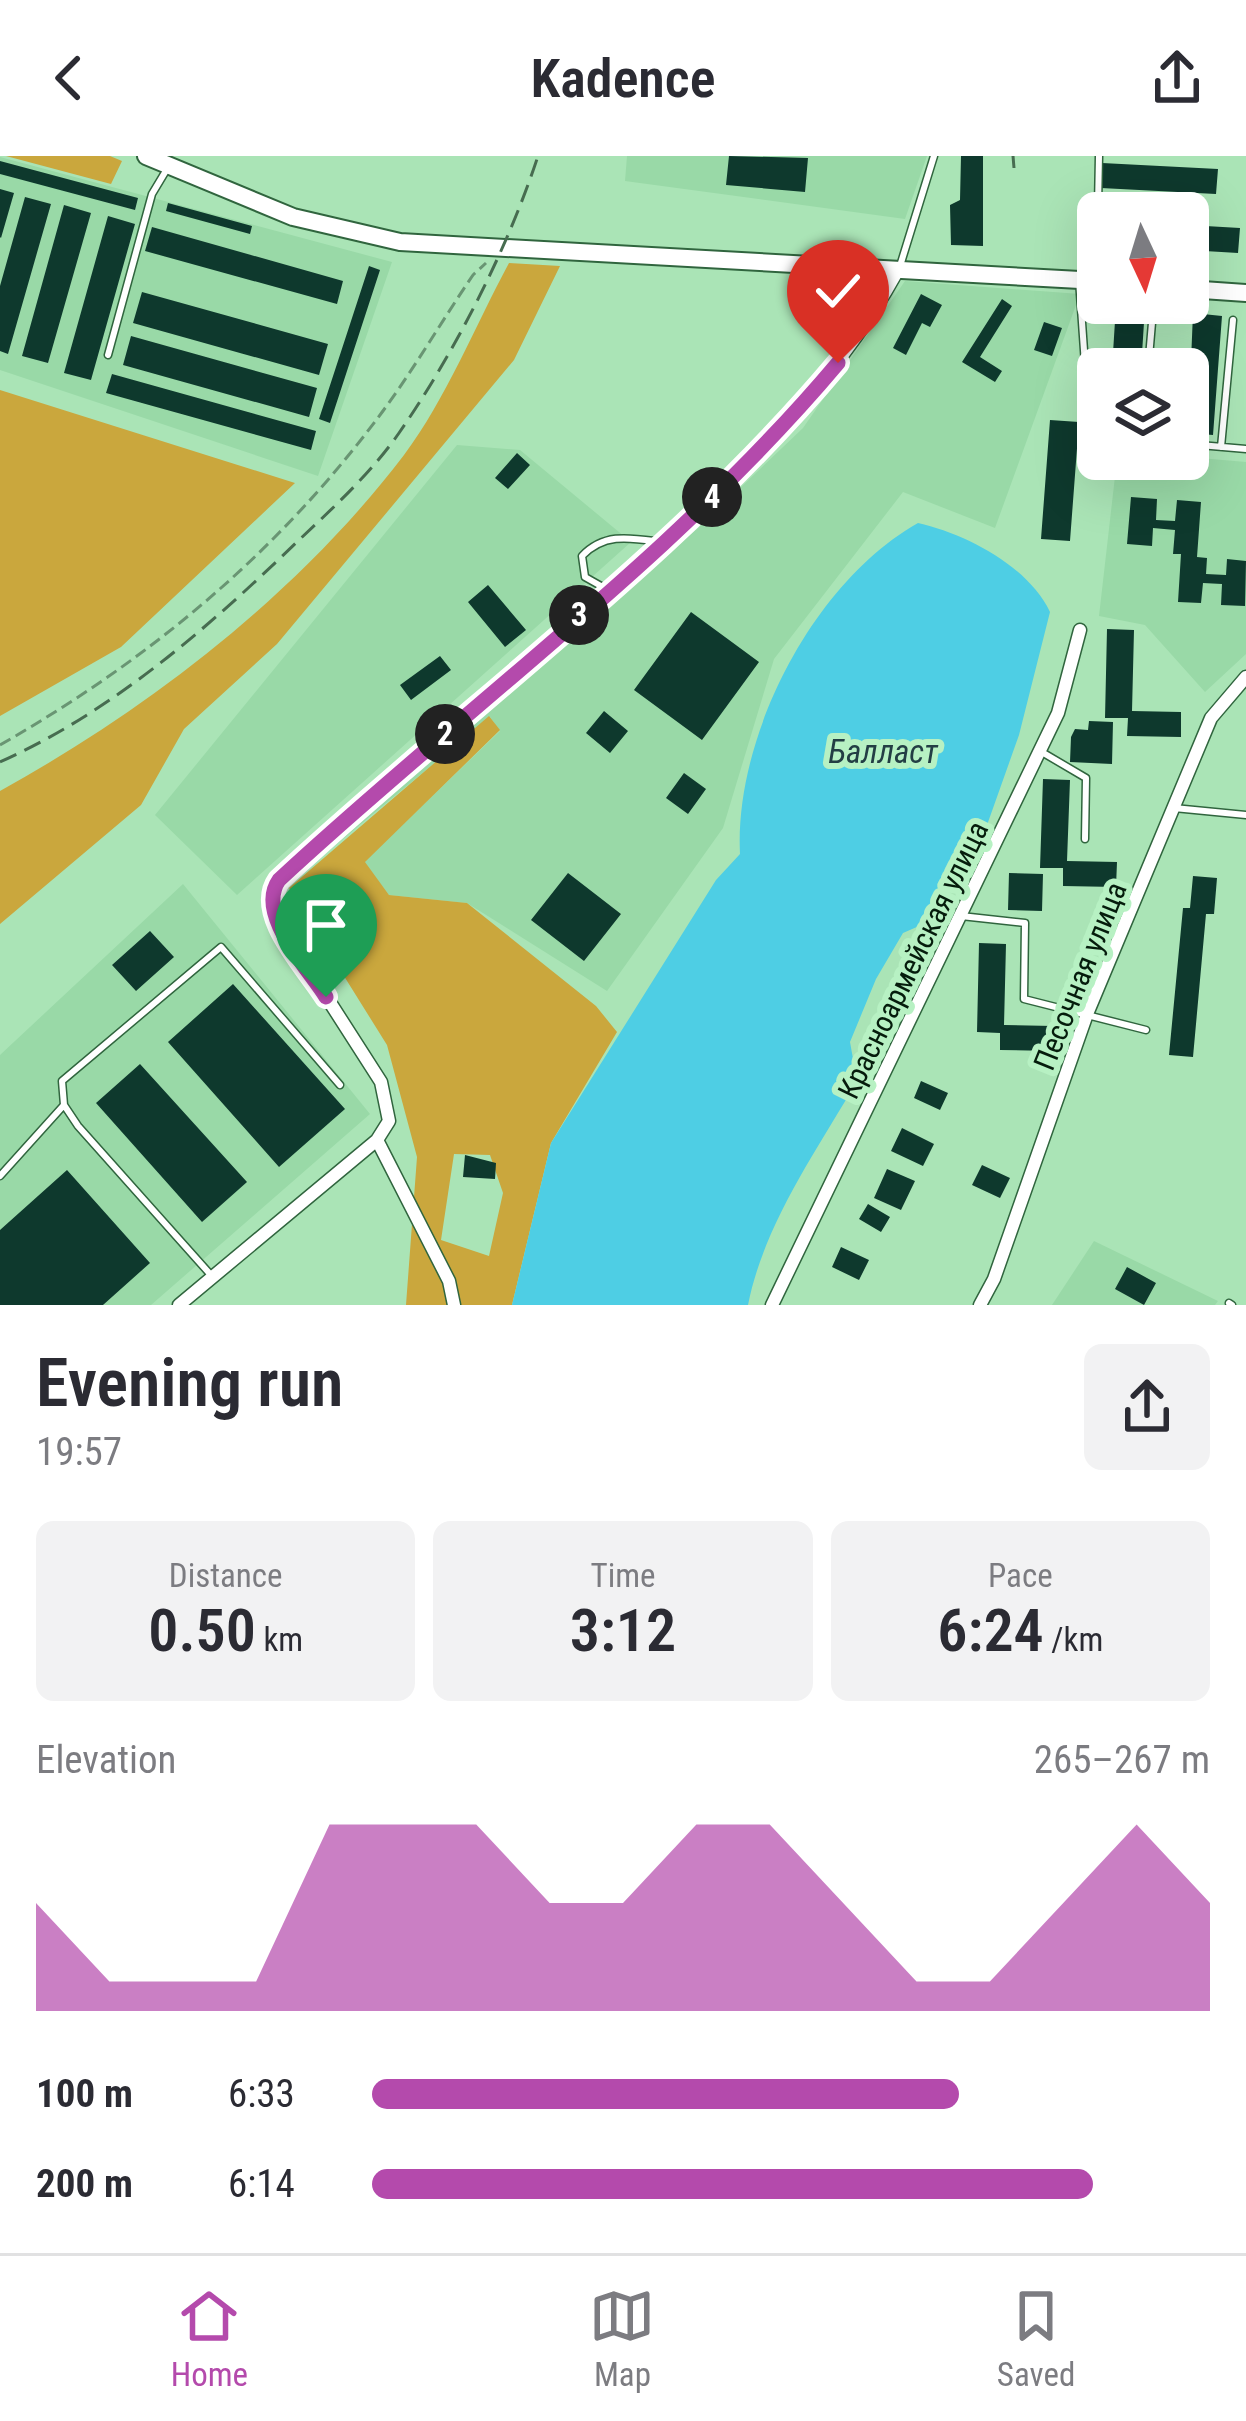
<!DOCTYPE html>
<html lang="en">
<head>
<meta charset="utf-8">
<style>
	:root { --surface:#fff; --page:#f2f2f3; --text:#2b2b33; --muted:#7c7c81; --line:#e1e1e2; --accent:#b44aac }
	body { margin:0; font-family:"Roboto Condensed",sans-serif; background:var(--page); color:var(--text); height:100vh; display:flex; flex-direction:column; font-size:45px; white-space:nowrap }
	* { box-sizing:border-box; margin:0 }
	p { font-size:39px; color:var(--muted) }
	.icon { flex:none; width:66px; height:66px; fill:none; stroke:currentColor; stroke-width:2; stroke-linecap:round; stroke-linejoin:round }
	.map { position:relative; height:1149px; overflow:hidden }
	.sheet { display:flex; flex-direction:column; background:var(--surface); flex:1 }
	.sheet>* { flex:none }
	.needle { width:78px; rotate:176deg }
	.tools { position:absolute; left:1077px; top:36px; display:grid; gap:24px }
	.tools a { display:grid; place-items:center; width:132px; height:132px; border-radius:18px; background:var(--surface); box-shadow:0 12px 48px #0002; font-size:60px }
	.pin { position:absolute; display:grid; place-items:center; width:102px; height:102px; color:#fff; margin:-123px -51px; border-radius:50% 50% 50% 0; rotate:-45deg; box-shadow:0 0 12px #0007 }
	.pin .icon { rotate:45deg }
	.km { position:absolute; width:60px; height:60px; margin:-30px; border-radius:50%; background:#222; color:#fff; font-size:33px; line-height:60px; text-align:center }
	.round { display:grid; place-items:center; flex:none; width:126px; height:126px; border-radius:18px; background:var(--page) }
	.head { display:flex; align-items:center; justify-content:space-between; height:204px; padding:0 36px }
	h1 { font-size:66px; font-weight:600; line-height:90px }
	.stats { display:grid; grid-template-columns:repeat(3,1fr); gap:18px; height:204px; padding:12px 36px }
	.stats div { display:grid; align-content:center; border-radius:18px; background:var(--page); text-align:center }
	.stats b { font-size:60px; font-weight:600 }
	.stats small { font-size:33px; font-weight:400 }
	.stats p { font-size:33px }
	.chart { height:336px; padding:24px 36px }
	.chart p { display:flex; justify-content:space-between }
	.chart svg { width:100%; height:216px; margin-top:12px; fill:var(--accent); opacity:.7 }
	ul { padding:0 36px; list-style:none; font-size:39px }
	li { display:grid; grid-template-columns:192px 144px 1fr; align-items:center; height:90px }
	li i { height:30px; border-radius:15px; background:var(--accent) }
	header { display:flex; justify-content:space-between; align-items:center; height:156px; padding:0 36px; background:var(--surface); font-size:54px; font-weight:600 }
	.menu { display:flex; justify-content:space-around; align-items:center; height:168px; border-top:3px solid var(--line); background:var(--surface); font-size:33px; color:var(--muted) }
	.menu a { display:grid; justify-items:center; gap:6px }
	.menu .on { color:var(--accent) }
	.map>svg:first-child { display:block }
	.built { fill:#99d9a7 }
	.green { fill:#caa73d; fill-rule:evenodd }
	.water { fill:#4ecee4 }
	.building { fill:#0e392d }
	.lines { fill:none; stroke-linecap:round; stroke-linejoin:round }
	.service-casing { stroke:#30653e; stroke-width:9 }
	.minor-casing { stroke:#30653e; stroke-width:15 }
	.secondary-casing { stroke:#30653e; stroke-width:20 }
	.path { stroke:#699573; stroke-width:3; stroke-dasharray:12 6; stroke-linecap:butt }
	.service { stroke:#fff; stroke-width:6 }
	.minor { stroke:#fff; stroke-width:12 }
	.secondary { stroke:#fff; stroke-width:16 }
	.rail { stroke:#476c50; stroke-width:3; stroke-dasharray:18 9; stroke-linecap:butt }
	.route-casing { stroke:#fff; stroke-width:24 }
	.route { stroke:#b44aac; stroke-width:15 }
	.labels { text-anchor:middle; dominant-baseline:central; stroke-width:12; stroke-linejoin:round; paint-order:stroke }
	.street-label { font-size:30px; fill:#051c0c; stroke:#b7f1c3 }
	.water-label { font-size:33px; font-style:italic; fill:#233e44; stroke:#b7f1c3 }
</style>
</head>
<body>
<header><svg class="icon" aria-label="back" viewBox="0 0 24 24"><path d="M15 5l-7 7 7 7"/></svg>Kadence<svg class="icon" aria-label="share" viewBox="0 0 24 24"><path d="M12 15V3M7 8l5-5 5 5M5 13v7h14v-7"/></svg></header>
<div class="map">
<svg width="1246" height="1149" viewBox="0 0 1246 1149">
	<rect width="100%" height="100%" fill="#aae4b6"/>
	<!-- built -->
	<path class="built" d="M627 0H927L905 63 625 25Z
		M0 1 392 106 318 320 0 214Z
		M905 125 1080 138 995 372 903 336 774 503 723 672 607 835 467 747 389 739 364 706 500 575 490 561 279 736 698 372 803 272Z
		M457 289 520 294 631 386 237 739 155 659Z
		M1188 301 1246 306V498L1205 536 1145 469 1099 460 1117 303Z
		M183 728 370 958 151 1149H0V899Z
		M1094 1085 1218 1145 1215 1149H1052Z"/>
	<!-- green -->
	<path class="green" d="M6 0H110L122 5 111 28Z
		M509 107 560 110 514 204 277 488 184 573 141 649 0 768V635C150 552 299 437 404 299 446 243 475 170 509 107Z
		M0 234 295 327 121 491 0 560Z
		M489 560 500 574 365 706 389 739 467 747 596 850 617 876 551 987 512 1149H406L417 1001 387 889 289 732ZM454 998 490 999 503 1037 489 1100 441 1084Z"/>
	<!-- water -->
	<path class="water" d="M918 367C966 378 1028 410 1050 456L1019 579 981 686 926 767 903 777 876 823 850 886 857 925C816 996 764 1068 748 1149H512L551 987 716 724 740 698C734 581 813 426 918 367Z"/>
	<!-- building -->
	<path class="building" d="M729 0 808 2 805 36 726 29Z
		M961 0H983V90L951 89 950 49 960 44Z
		M0 5 138 42 135 54 0 18Z
		M1102 7 1218 13 1216 38 1101 32Z
		M0 33 14 37 1 82 0 81Z
		M25 41 51 48 8 198 0 195V130Z
		M168 47 252 70 250 78 166 55Z
		M64 49 91 57 48 207 22 200Z
		M108 60 135 68 91 224 64 217Z
		M1188 69 1240 72 1238 97 1188 94Z
		M152 71 343 125 337 148 145 95Z
		M369 110 380 114 330 267 319 263Z
		M142 136 328 188 319 219 133 167Z
		M921 138 942 149 930 171 922 167 906 199 893 192Z
		M1002 143 1012 150 980 201 1002 215 995 226 962 206Z
		M1116 149 1145 151 1141 213H1112Z
		M1193 157 1222 160 1213 279 1188 277Z
		M1044 166 1062 172 1052 200 1034 194Z
		M131 180 317 232 309 261 123 209Z
		M112 218 316 275 311 294 106 237Z
		M1050 264 1079 266 1070 385 1041 383Z
		M517 297 530 309 508 333 495 322Z
		M1131 341 1157 343 1156 364 1175 365 1177 344 1201 346 1197 401 1207 402 1206 418 1226 419 1227 403 1246 405 1245 450 1221 449 1222 428 1203 427 1201 447 1178 446 1181 398H1173L1175 374 1153 372 1152 390 1127 388Z
		M488 429 526 474 505 491 468 446Z
		M691 456 759 506 702 584 634 534Z
		M1107 473 1134 474 1132 555 1181 556V581L1127 580 1128 562H1105Z
		M440 500 451 514 411 544 400 529Z
		M604 555 628 575 610 597 586 577Z
		M1089 565 1113 566 1112 608 1070 606 1071 581 1075 573 1088 574Z
		M684 617 706 633 688 658 666 642Z
		M1043 623 1070 624 1067 705 1117 706 1116 731 1063 730V712H1040Z
		M568 717 621 758 584 805 531 764Z
		M1009 717 1043 718 1042 755 1008 754Z
		M1193 720 1217 722 1214 758H1206L1193 901 1169 899 1183 752H1190Z
		M150 775 174 801 136 835 112 809Z
		M979 787 1006 788 1004 869 1053 870V895L1000 894V877L977 876Z
		M233 828 345 953 279 1011 168 886Z
		M140 908 247 1026 202 1066 96 947Z
		M921 925 948 937 940 954 914 942Z
		M902 972 934 988 923 1010 891 995Z
		M465 999 496 1007 495 1023 463 1021Z
		M982 1009 1010 1022 1000 1042 972 1029Z
		M887 1013 915 1025 901 1054 874 1042Z
		M67 1014 150 1107 103 1149H0V1074Z
		M868 1048 890 1061 881 1076 859 1063Z
		M841 1091 869 1104 859 1124 832 1111Z
		M1127 1111 1156 1127 1144 1149 1115 1133Z"/>
	<g class="lines">
		<!-- service casing -->
		<g class="service-casing">
			<path id="service" d="M900 110 934 0
				M108 199 152 38 167 13
				M1148 213 1153 155
				M1098 280 1090 279 1079 124 1098 50 1099 0
				M1188 288 1246 293
				M1221 291 1233 164
				M608 434 585 421 582 400C605 376 631 382 662 386
				M1040 595 1086 622 1085 683
				M1174 652 1246 659
				M961 760 1025 767 1024 843 1146 874
				M0 1020 64 949
				M210 1118 78 970 64 949 62 925 221 791 340 929
				M1229 1147 1232 1149"/>
		</g>
		<!-- minor casing -->
		<g class="minor-casing">
			<path id="minor" d="M377 984 449 1125 454 1149
				M179 1149 377 984 389 965 381 926 272 756 275 729C313 684 367 646 412 607 573 465 795 302 898 114
				M772 1149 1058 557 1080 474
				M980 1149 994 1123 1087 858 1211 562 1246 521"/>
		</g>
		<!-- secondary casing -->
		<g class="secondary-casing">
			<path id="secondary" d="M146 0 293 61 400 86 1098 125
				M1188 133 1246 137"/>
		</g>
		<!-- path -->
		<path class="path" d="M0 589C147 505 274 400 377 263 411 218 441 166 473 119L486 107"/>
		<!-- service -->
		<use href="#service" class="service"/>
		<!-- minor -->
		<use href="#minor" class="minor"/>
		<!-- secondary -->
		<use href="#secondary" class="secondary"/>
		<!-- rail -->
		<path class="rail" d="M1013 0 1014 12
			M0 606C114 555 210 470 299 384 334 351 371 317 399 277 454 198 508 92 538 0"/>
	</g>
	<g class="lines">
		<!-- route casing -->
		<g class="route-casing">
			<path id="route" d="M326 841C308 812 255 758 279 724 464 552 675 401 838 207"/>
		</g>
		<!-- route -->
		<use href="#route" class="route"/>
	</g>
	<g class="labels">
		<!-- street labels -->
		<g class="street-label">
			<text transform="translate(913 804) rotate(-64)">Красноармейская улица</text>
			<text transform="translate(1080 820) rotate(-68)">Песочная улица</text>
		</g>
		<!-- water labels -->
		<g class="water-label">
			<text x="883" y="595">Балласт</text>
		</g>
	</g>
</svg>
<div class="tools">
<a><svg class="needle" viewBox="-14 -14 28 28"><path d="M0-13l5 13h-10z" fill="#e53935"/><path d="M0 13l5-13h-10z" fill="#7c7c81"/></svg></a>
<a><svg class="icon" aria-label="layers" viewBox="0 0 24 24"><path d="M12 4l9 5-9 5-9-5zM3 14l9 5 9-5"/></svg></a>
</div>
<div class="pin" style="left:326px;top:841px;background:#1e9e55"><svg class="icon" aria-label="arrive" viewBox="0 0 24 24"><path d="M6 21V4h12l-3 4 3 4H6"/></svg></div>
<div class="pin" style="left:838px;top:207px;background:#d93025"><svg class="icon" aria-label="check" viewBox="0 0 24 24"><path d="M5 12l5 5 9-10"/></svg></div>
<b class="km" style="left:445px;top:578px">2</b>
<b class="km" style="left:579px;top:459px">3</b>
<b class="km" style="left:712px;top:341px">4</b>
</div>
<section class="sheet">
<div class="head"><div><h1>Evening run</h1><p>19:57</p></div><a class="round"><svg class="icon" aria-label="share" viewBox="0 0 24 24"><path d="M12 15V3M7 8l5-5 5 5M5 13v7h14v-7"/></svg></a></div>
<div class="stats">
<div><p>Distance</p><b>0.50<small> km</small></b></div>
<div><p>Time</p><b>3:12</b></div>
<div><p>Pace</p><b>6:24<small> /km</small></b></div>
</div>
<div class="chart"><p><span>Elevation</span>265–267 m</p>
<svg viewBox="0 0 160 44" preserveAspectRatio="none"><path d="M0 44V22L10 38L20 38L30 38L40 6L50 6L60 6L70 22L80 22L90 6L100 6L110 22L120 38L130 38L140 22L150 6L160 22V44z"/></svg>
</div>
<ul>
<li><b>100 m</b>6:33<i style="width:70%"></i></li>
<li><b>200 m</b>6:14<i style="width:86%"></i></li>
</ul>
</section>
<nav class="menu">
<a class="on"><svg class="icon" aria-label="home" viewBox="0 0 24 24"><path d="M3 11l9-7 9 7M6 9v11h12V9"/></svg>Home</a>
<a><svg class="icon" aria-label="map" viewBox="0 0 24 24"><path d="M3 6l6-2 6 2 6-2v14l-6 2-6-2-6 2zM9 4v14M15 6v14"/></svg>Map</a>
<a><svg class="icon" aria-label="saved" viewBox="0 0 24 24"><path d="M7 4h10v16l-5-4-5 4z"/></svg>Saved</a>
</nav>
</body>
</html>
